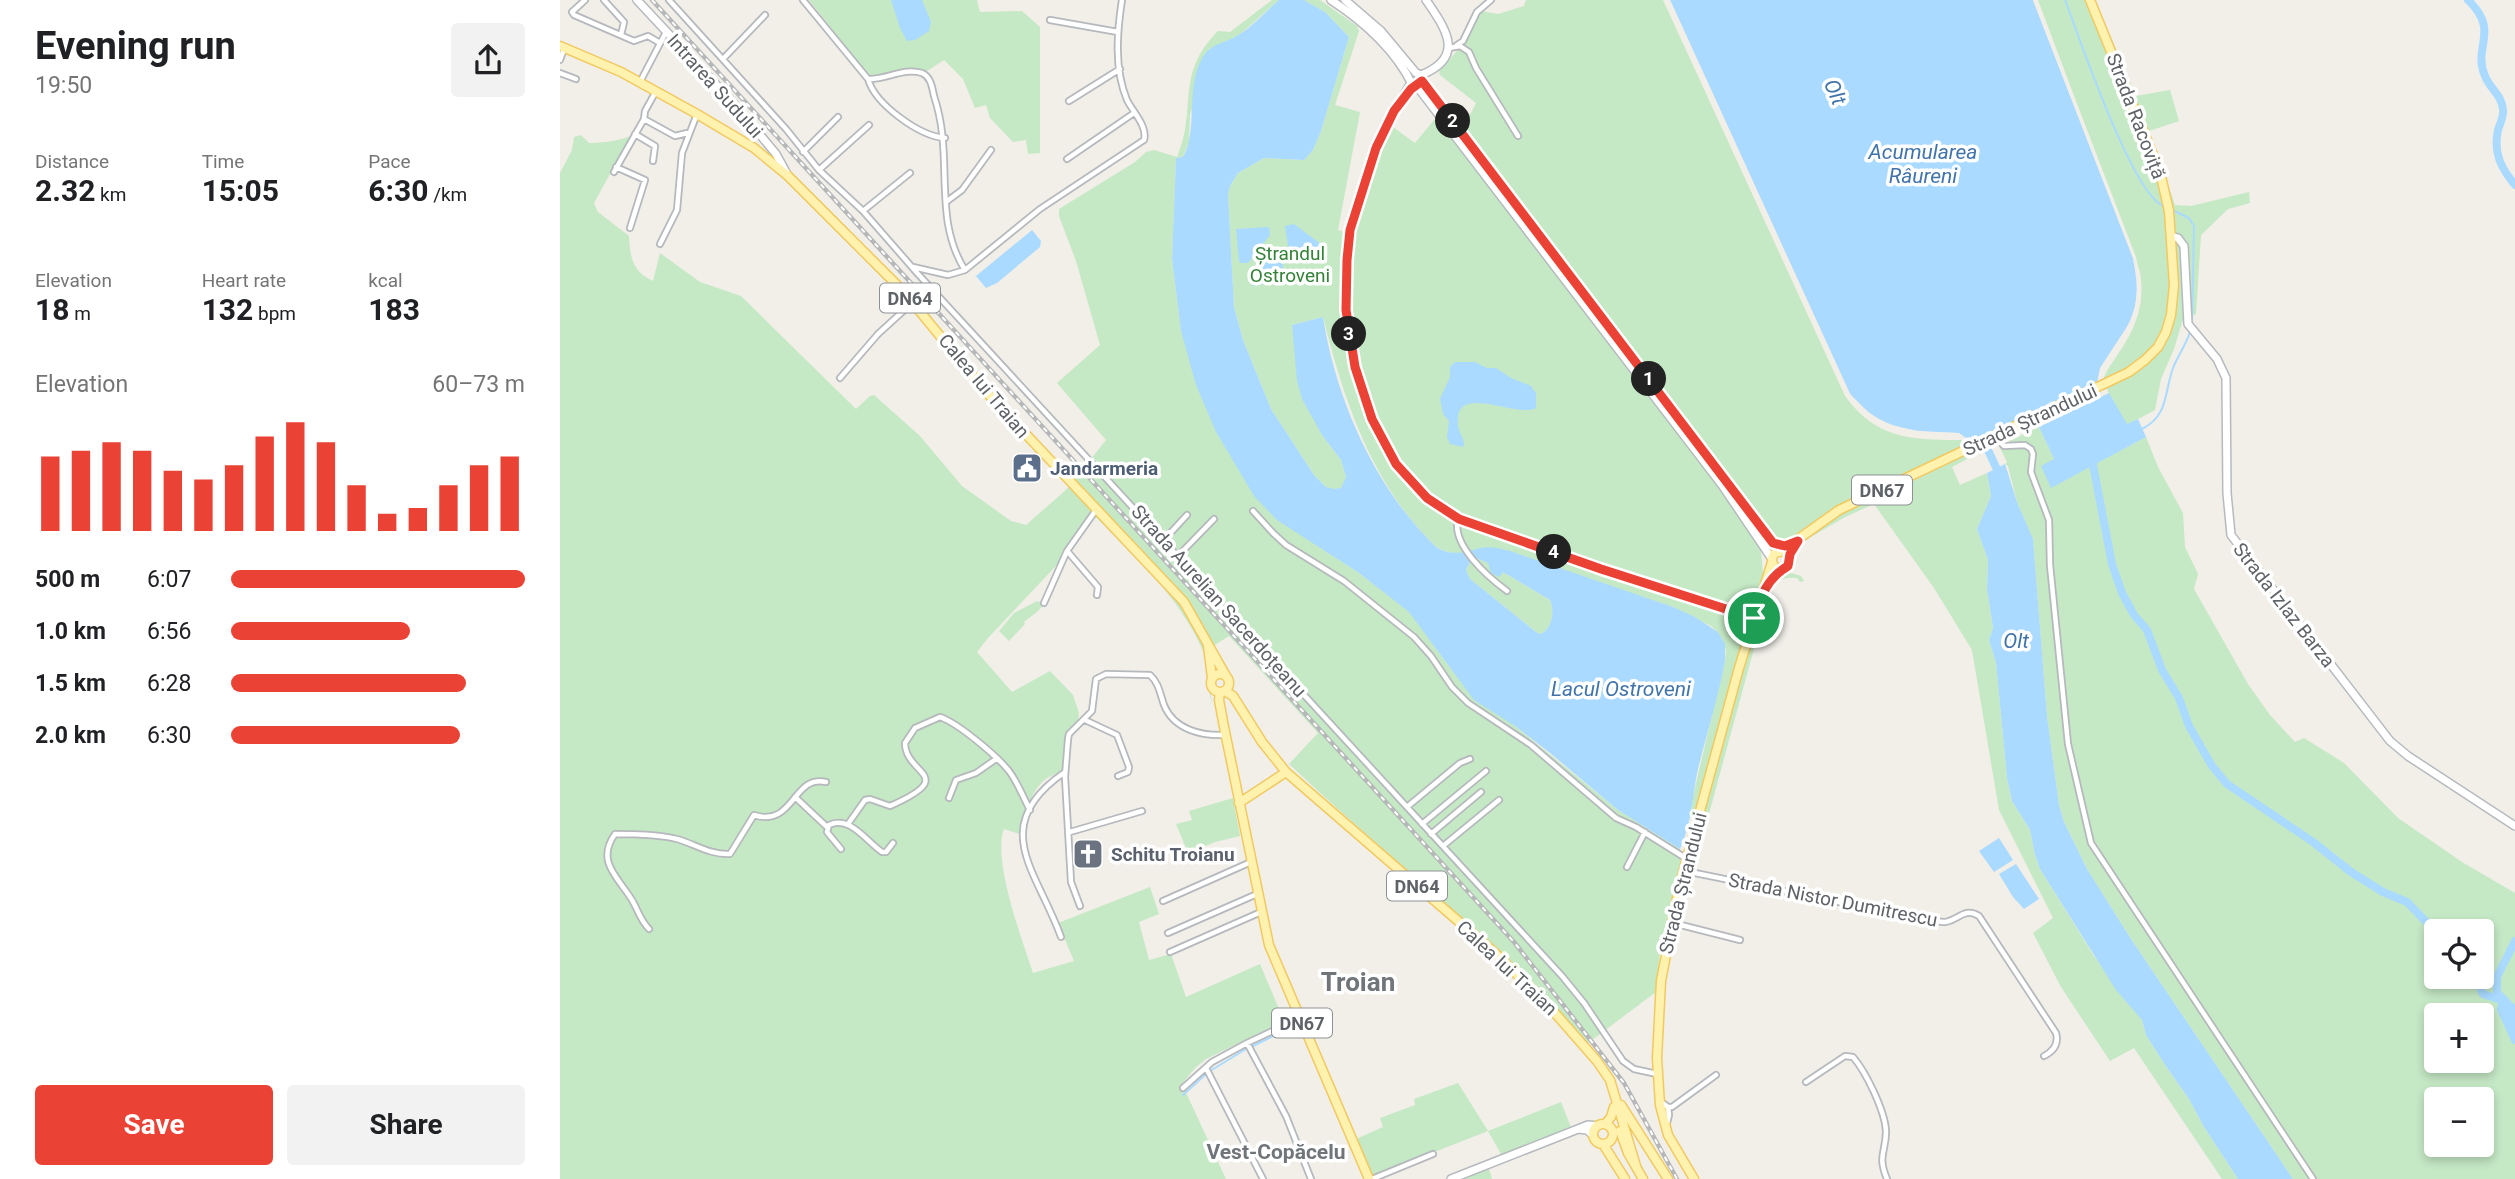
<!DOCTYPE html>
<html lang="en">
<head>
<meta charset="utf-8">
<style>
	:root { --surface:#fff; --page:#f2f2f2; --text:#202124; --muted:#757577; --accent:#ea4335 }
	body { margin:0; font-family:Roboto,sans-serif; background:var(--page); color:var(--text); height:100vh; display:flex; flex-direction:column; font-size:26px; white-space:nowrap }
	* { box-sizing:border-box; margin:0 }
	p { font-size:23px; color:var(--muted) }
	.icon { flex:none; width:38px; height:38px; fill:none; stroke:currentColor; stroke-width:2; stroke-linecap:round; stroke-linejoin:round }
	.map { position:relative; flex:1; overflow:hidden }
	.side { display:flex; flex-direction:column; background:var(--surface); width:560px }
	.side>* { flex:none }
	.tools { position:absolute; left:1864px; top:919px; display:grid; gap:14px }
	.tools a { display:grid; place-items:center; width:70px; height:70px; border-radius:7px; background:var(--surface); box-shadow:0 4px 10px #0003; font-size:35px }
	.pin { position:absolute; display:grid; place-items:center; width:60px; height:60px; color:#fff; margin:-30px; border:4px solid #fff; border-radius:50%; box-shadow:0 2px 7px #0007 }
	.km { position:absolute; width:35px; height:35px; margin:-18px; border-radius:50%; background:#222; color:#fff; font-size:19px; line-height:35px; text-align:center }
	.round { display:grid; place-items:center; flex:none; width:74px; height:74px; border-radius:7px; background:var(--page) }
	.head { display:flex; align-items:center; justify-content:space-between; height:119px; padding:0 35px }
	h1 { font-size:38px; font-weight:700; line-height:52px }
	.metrics { display:grid; grid-template-columns:repeat(3,1fr); gap:10px; height:119px; padding:7px 35px }
	.metrics div { display:grid; align-content:center }
	.metrics b { font-size:30px; font-weight:700 }
	.metrics small { font-size:19px; font-weight:400 }
	.metrics p { font-size:19px }
	.chart { height:196px; padding:14px 35px }
	.chart p { display:flex; justify-content:space-between }
	.chart svg { width:100%; height:126px; margin-top:7px; stroke:var(--accent); stroke-width:6 }
	.primary-button { display:flex; gap:14px; margin-top:auto; padding:14px 35px }
	.primary-button a { flex:1; height:80px; border-radius:7px; background:var(--accent); color:#fff; font-size:28px; font-weight:700; line-height:80px; text-align:center }
	.primary-button a+a { background:var(--page); color:var(--text) }
	ul { padding:0 35px; list-style:none; font-size:23px }
	li { display:grid; grid-template-columns:112px 84px 1fr; align-items:center; height:52px }
	li i { height:18px; border-radius:9px; background:var(--accent) }
	main { display:flex; flex:1; min-height:0 }
	.map>svg:first-child { display:block }
	.green { fill:#c5e8c5; fill-rule:evenodd }
	.water { fill:#aadaff; fill-rule:evenodd }
	.pier { fill:#f1efe8 }
	.lines { fill:none; stroke-linecap:round; stroke-linejoin:round }
	.stream { stroke:#aadaff; stroke-width:2 }
	.river { stroke:#aadaff; stroke-width:8 }
	.street-casing { stroke:#b5b8bc; stroke-width:8 }
	.secondary-casing { stroke:#b6babf; stroke-width:10 }
	.primary-casing { stroke:#f2c960; stroke-width:11 }
	.street { stroke:#fff; stroke-width:4.5 }
	.secondary { stroke:#fff; stroke-width:7 }
	.primary { stroke:#fff2af; stroke-width:8 }
	.rail-casing { stroke:#b6b7b8; stroke-width:4.5 }
	.rail { stroke:#fff; stroke-width:2; stroke-dasharray:5; stroke-linecap:butt }
	.route-casing { stroke:#fff; stroke-width:14 }
	.route { stroke:#ea4335; stroke-width:9 }
	.labels { text-anchor:middle; dominant-baseline:central; stroke-width:7; stroke-linejoin:round; paint-order:stroke }
	.shield { fill:#fff; stroke:#8f9295; stroke-width:2 }
	.shield-label { font-size:18px; font-weight:bold; fill:#5f6368 }
	.street-label { font-size:19px; fill:#5f6368; stroke:#fff }
	.park-label { font-size:19px; fill:#348238; stroke:#fff }
	.service-label { font-size:19px; font-weight:bold; fill:#4e5e75; stroke:#fff; text-anchor:start }
	.worship-label { font-size:19px; font-weight:bold; fill:#5b616d; stroke:#fff; text-anchor:start }
	.water-label { font-size:21px; font-style:italic; fill:#4174aa; stroke:#fff }
	.neighbourhood-label { font-size:21px; font-weight:bold; fill:#70757a; stroke:#fff }
	.district-label { font-size:26px; font-weight:bold; fill:#70757a; stroke:#fff }
</style>
</head>
<body>
<main>
<section class="side">
<div class="head"><div><h1>Evening run</h1><p>19:50</p></div><a class="round"><svg class="icon" aria-label="share" viewBox="0 0 24 24"><path d="M12 15V3M7 8l5-5 5 5M5 13v7h14v-7"/></svg></a></div>
<div class="metrics">
<div><p>Distance</p><b>2.32<small> km</small></b></div>
<div><p>Time</p><b>15:05</b></div>
<div><p>Pace</p><b>6:30<small> /km</small></b></div>
</div>
<div class="metrics">
<div><p>Elevation</p><b>18<small> m</small></b></div>
<div><p>Heart rate</p><b>132<small> bpm</small></b></div>
<div><p>kcal</p><b>183</b></div>
</div>
<div class="chart"><p><span>Elevation</span>60–73 m</p>
<svg viewBox="0 0 160 44" preserveAspectRatio="none"><path d="M5 44V18M15 44V16M25 44V13M35 44V16M45 44V23M55 44V26M65 44V21M75 44V11M85 44V6M95 44V13M105 44V28M115 44V38M125 44V36M135 44V28M145 44V21M155 44V18"/></svg>
</div>
<ul>
<li><b>500 m</b>6:07<i style="width:100%"></i></li>
<li><b>1.0 km</b>6:56<i style="width:61%"></i></li>
<li><b>1.5 km</b>6:28<i style="width:80%"></i></li>
<li><b>2.0 km</b>6:30<i style="width:78%"></i></li>
</ul>
<div class="primary-button"><a>Save</a><a>Share</a></div>
</section>
<div class="map">
<svg width="1955" height="1179" viewBox="0 0 1955 1179">
	<rect width="100%" height="100%" fill="#f1efe8"/>
	<!-- green -->
	<path class="green" d="M249 0H417L420 12 462 11 480 27V153L468 154 466 140 453 142 430 118 426 105 415 108 403 79 384 60 367 71 348 68 312 76 306 72Z
		M712 0H719L678 36 649 49 630 115 629 142 623 157 616 158 612 259 621 331 717 519 799 573 850 612 891 669 955 726 1058 810 1120 849 1121 862 1100 951 1096 992 1028 1043C937 941 828 858 729 764L758 733 669 636 645 651 652 704C647 688 649 665 643 651 620 596 572 555 531 512L495 567 428 638 417 652 452 692 490 671 513 695 519 713 518 720 507 731 503 770C498 773 492 775 487 778 471 789 464 816 460 834L444 829C432 860 462 939 473 973L514 961 498 923 590 887 599 914 579 922 589 960 611 954 626 997 700 964 724 1021 646 1059 635 1068 622 1084 666 1179H0V173L12 150 14 137 21 135 29 143C43 143 57 141 71 136L34 203 38 212 69 236C70 256 72 272 93 281L100 253 140 282 181 296 296 409 310 396 314 395 360 436 402 486 451 521 466 525 507 489 546 440 497 383 540 345 516 261 499 216V209L575 162 586 152 594 150 617 157C638 109 614 75 658 31L670 32Z
		M744 0H760L797 26 799 31 775 105 800 112 778 230 784 232 788 230 822 119 855 143 874 120 888 137 894 130 861 88 864 86 897 128 911 113 916 103 880 75 879 71 906 41 921 11 938 14 964 6 966 0H1103L1285 396C1318 442 1357 440 1409 440L1411 444 1402 448 1407 459 1392 467 1400 485 1427 473 1431 496 1417 529 1428 560 1427 589 1433 628 1429 640 1436 663 1447 778 1452 801 1470 830 1475 855 1480 869 1534 956 1582 1020 1586 1035 1605 1065 1629 1099 1644 1127 1678 1179H1662L1574 1048 1550 1061 1501 987 1473 933 1493 918 1439 810 1412 650 1374 588 1314 504 1285 517 1239 544 1220 539 1212 545 1214 548 1211 550 1209 547 1201 551 1203 574 1185 631 1134 817 1131 816 1132 800 1165 661 1166 650 1158 632 1151 626 1113 607 920 548C905 556 890 555 876 547 812 485 784 401 763 317L732 325 762 435 781 460 786 477 781 488 774 490 766 487 754 475 711 409 683 340 674 307 668 194 670 186 678 173 704 158 744 160 753 150 761 131 789 37 765 12Z
		M1478 0H1535L1576 96 1610 90 1619 121 1589 131 1615 205 1631 206 1689 192 1690 203 1668 209 1641 235 1636 314 1623 319 1614 349 1601 379 1595 410 1567 425 1553 403 1543 380C1547 368 1554 361 1560 351 1577 326 1585 302 1580 272Z
		M1479 427 1494 459 1491 487 1586 437 1598 467 1623 513 1625 547 1638 574 1634 589 1688 684 1710 715 1735 742 1744 738 1784 763 1838 818 1902 862 1955 893V1179H1733L1571 939 1527 869 1504 822 1499 805 1487 716 1473 540 1457 502 1448 466 1445 464 1447 462 1439 446ZM1876 931H1922V976H1876ZM1876 1015H1922V1060H1876ZM1876 1099H1922V1144H1876Z
		M916 558 928 563 932 572H943L990 600C995 611 992 630 980 634L976 632 910 579 906 570 911 560Z
		M1228 572 1241 576 1244 581 1240 582 1237 578C1225 577 1216 579 1210 590L1150 810 1132 859 1189 645 1195 635 1202 603 1213 580Z
		M477 601 484 604 478 611 464 622 465 624 449 641 439 631 454 613Z
		M673 798 680 836 655 842 628 853 616 824 632 820 629 811Z
		M898 1083 928 1131 1001 1102 1014 1135 929 1169 932 1179H887L942 1156 928 1131 813 1176 796 1139 823 1127 820 1118 855 1105 854 1099Z"/>
	<!-- water -->
	<path class="water" d="M331 0H362L371 22 369 31 355 40 347 41 340 28Z
		M719 0H744L765 12 789 37 761 131 753 150 744 160 704 158 678 173 670 186 668 194 674 307 683 340 711 409 754 475 766 487 774 489 781 488 786 477 781 460 762 435 742 399 737 381 732 325 763 317C776 400 815 488 876 547 893 557 904 552 921 548 931 546 941 549 950 551L1113 607 1135 617 1158 632 1165 644V661C1158 698 1147 733 1138 769 1132 796 1132 823 1120 849L1058 810 990 753 955 726 914 700 849 612 799 573 717 520 694 496 656 432 636 385 621 331 612 259 616 158 623 157C639 130 624 86 644 55 653 43 665 43 677 36 692 27 706 11 719 0ZM916 558 928 563 931 573 939 577 943 572 990 600C995 611 992 630 980 634L976 632 910 579 906 570 911 560Z
		M1110 0H1473L1573 258C1580 295 1578 311 1558 343 1549 357 1541 366 1537 383L1411 444 1399 433C1354 432 1320 431 1290 394Z
		M734 224 762 245 763 254 730 259 725 226Z
		M709 227 710 235 688 263H681L679 261 676 229Z
		M472 230 481 241 480 247 437 283 426 288 416 276Z
		M720 247 725 281 692 286 691 275 711 248Z
		M895 362H915L927 368H936L951 378 971 386 976 393V408C957 419 894 381 898 424 898 432 904 437 904 445L903 447 890 444 887 437 889 421 883 414 880 399 890 377V367Z
		M1549 393 1567 424 1578 419 1586 437 1491 488 1481 466 1494 459 1479 427Z
		M1445 464 1457 502 1473 539 1487 716 1499 805 1504 822 1527 869 1571 939 1733 1179H1678L1644 1127 1629 1099 1605 1065 1586 1035 1582 1020 1556 990 1480 869 1475 855 1470 830 1452 801 1447 778 1436 663 1429 640 1433 628 1427 589 1428 560 1417 529 1431 496 1427 473Z
		M1439 838 1453 860 1434 872 1419 851Z
		M1456 864 1479 899 1464 909 1453 897 1439 874Z
		M1935 985 1955 1005V1035C1941 1026 1936 1001 1935 985Z"/>
	<!-- pier -->
	<path class="pier" d="M1107 0H1110L1290 394 1310 414 1327 424 1357 431 1399 433 1409 440H1403L1398 436 1356 434 1326 427 1308 417 1287 396Z
		M1473 0H1477L1576 257 1581 282V300L1577 317 1544 369 1541 381 1537 383 1540 368 1574 316 1578 283 1573 258Z"/>
	<g class="lines">
		<!-- stream -->
		<path class="stream" d="M1505 0C1520 39 1571 191 1603 206
			M1612 210 1629 218 1634 226 1632 323
			M1582 429C1609 415 1604 393 1613 368 1618 355 1626 345 1630 332
			M693 1046 738 1024
			M650 1071 686 1049
			M623 1095 646 1074"/>
		<!-- river -->
		<path class="river" d="M1908 0C1941 32 1912 46 1925 76 1930 89 1941 94 1943 109 1944 116 1940 124 1938 130 1933 153 1941 168 1955 185
			M1422 437 1440 476
			M1533 465 1552 564 1562 593 1574 615 1587 630 1602 670 1619 698 1629 726 1652 766 1667 784 1753 842 1791 872 1823 892 1847 902 1876 932
			M1914 976 1923 994 1938 999
			M1937 996V977L1955 941
			M1941 1009 1955 1040"/>
		<!-- street casing -->
		<g class="street-casing">
			<path id="street" d="M25 0 12 12 14 15 74 41 88 36 100 43
				M44 0 64 22 61 35
				M109 0 226 129 259 170 303 211 358 274 645 586 672 621 746 697 1002 976 1024 1003 1063 1061 1074 1069 1097 1074
				M243 0 308 79C327 80 343 67 362 73 371 77 372 87 374 96 389 141 381 179 388 224 391 241 396 256 405 270
				M490 20 558 32
				M897 45 903 41 917 12 931 0
				M889 48 900 46 909 52 916 68 958 136
				M163 59 205 15
				M0 60 4 49
				M0 73 16 79
				M308 79C315 104 359 136 385 138
				M80 82 106 32
				M509 101 560 69
				M84 119 115 136 127 133
				M75 134 95 146 93 161
				M243 152 278 117
				M507 159 574 113
				M56 167 85 180 70 228
				M259 170 309 125
				M54 172 84 119 85 111 95 93
				M386 202 402 190 431 150
				M303 211 350 173
				M100 244 117 210 122 153 137 114
				M353 267 388 275 405 270 480 209 584 140C588 127 573 112 567 100 554 69 557 32 562 0
				M280 378 318 334 352 303
				M1435 437 1444 446 1465 445 1471 449 1473 454 1471 472 1489 520 1490 565 1508 744 1531 843 1753 1179
				M693 511 713 533 726 545 784 581 854 637 871 656 892 687 908 703 971 745 1056 818 1076 827 1127 859
				M898 519C891 545 928 577 947 591
				M603 541 627 515
				M508 552 538 587 537 595
				M617 557 654 519
				M484 603 507 551 536 510
				M525 720 557 735 569 767 568 772 558 776
				M235 797 267 827
				M389 798 396 780 416 773 436 759
				M847 807 900 763 910 759
				M288 824 305 800 310 799 330 806C400 775 345 775 345 743L355 728 380 717C398 723 437 756 449 771 458 783 463 797 470 810
				M862 824 926 771
				M510 832 582 811
				M871 834 921 792
				M883 846 939 800
				M281 849 267 832 269 825C290 815 306 841 322 852H326L333 843
				M1067 867 1085 832
				M1125 871 1372 921C1374 921 1383 922 1385 922 1399 920 1404 907 1419 916L1496 1033C1499 1044 1494 1051 1484 1056
				M603 901 691 862
				M520 906 511 882 505 777 508 739 509 734 532 711 536 679 546 674 590 675C599 683 600 694 604 705 614 730 642 736 665 735
				M1113 923 1180 940
				M89 929C80 920 78 910 72 900 59 878 35 862 55 834 74 834 98 834 117 839 135 844 150 855 170 854L194 815C234 828 233 774 266 782
				M608 933 697 894
				M501 937C478 872 426 826 505 772
				M610 952 701 912
				M687 1043 726 1116 751 1179
				M646 1068 703 1179
				M1246 1082 1285 1056 1293 1057C1306 1072 1325 1111 1326 1131 1326 1153 1317 1155 1327 1179
				M623 1088 652 1062 687 1043 740 1018
				M1100 1101 1108 1107H1112L1156 1075
				M1106 1127 1109 1115 1108 1107
				M812 1179 873 1154"/>
		</g>
		<!-- secondary casing -->
		<g class="secondary-casing">
			<path id="secondary" d="M77 0 177 107 216 154 228 176
				M771 0C803 21 835 50 852 84L861 83V75
				M785 0 821 31 856 73 861 75
				M861 75C906 57 886 29 866 0
				M862 81 1220 552
				M851 83C786 188 759 320 820 435 835 462 850 487 875 505 907 527 947 536 983 549 1053 573 1124 596 1194 618
				M856 85 1162 485 1212 559
				M1611 236 1618 238 1624 246 1628 324 1657 359 1666 378 1667 493 1671 535 1830 741 1848 756 1955 826
				M1019 1129 1027 1130 1033 1135
				M891 1179 1018 1129 1028 1125 1038 1126"/>
		</g>
		<!-- primary casing -->
		<g class="primary-casing">
			<path id="primary" d="M0 46 61 72 137 114 194 148 228 176 343 291 427 393 624 602 666 676
				M1212 560a9 9 0 1 1 18 0a9 9 0 1 1-18 0Z
				M1220 552 1279 510 1569 372 1585 360 1598 347 1606 332 1611 315 1614 285 1609 211 1600 172 1530 0
				M648 646 652 678
				M651 683a9 9 0 1 1 18 0a9 9 0 1 1-18 0Z
				M665 691 673 696 702 742 726 772 935 953 987 1004 1037 1061 1050 1080 1076 1166
				M660 692 659 700 664 727 709 945 809 1179
				M679 803 726 772
				M1061 1105 1108 1179
				M1045 1124 1051 1117 1054 1107
				M1033 1134a10 10 0 1 1 20 0a10 10 0 1 1-20 0Z
				M1060 1131 1068 1153 1083 1179
				M1043 1144 1065 1179
				M1134 1179 1108 1135 1100 1105 1097 1058 1101 981 1119 888 1179 668 1212 562"/>
		</g>
		<!-- street -->
		<use href="#street" class="street"/>
		<!-- secondary -->
		<use href="#secondary" class="secondary"/>
		<!-- primary -->
		<use href="#primary" class="primary"/>
		<!-- rail casing -->
		<g class="rail-casing">
			<path id="rail" d="M92 0 954 942 1064 1083 1117 1179"/>
		</g>
		<!-- rail -->
		<use href="#rail" class="rail"/>
	</g>
	<g class="lines">
		<!-- route casing -->
		<g class="route-casing">
			<path id="route" d="M862 81 1213 543 1225 546 1238 541 1230 554 1228 566C1207 578 1201 596 1194 618L1041 569 899 519 867 498 836 464 812 419 795 367 786 310 787 260 790 230 816 148 834 111 851 89Z"/>
		</g>
		<!-- route -->
		<use href="#route" class="route"/>
	</g>
	<!-- icons -->
	<defs>
		<g id="civic-square" transform="scale(1.575)"><rect x="-9" y="-9" width="18" height="18" rx="4" fill="#5c6f8a" stroke="#fff"/><path d="M-.6-6.5H3V-4.5H.6V-3L4-1V1h2V6H-6V1h2V-1L-.6-3ZM-1.2 2.5V6h2.4V2.5Z" fill="#fff"/></g>
		<g id="church-square" transform="scale(1.575)"><rect x="-9" y="-9" width="18" height="18" rx="4" fill="#6b7280" stroke="#fff"/><path d="M-1.2-6h2.4v3.5h3.3v2.4h-3.3V6h-2.4V-.1h-3.3v-2.4h3.3Z" fill="#fff"/></g>
	</defs>
	<g fill-rule="evenodd">
		<use href="#civic-square" x="467" y="468"/>
		<use href="#church-square" x="528" y="854"/>
	</g>
	<g class="labels">
		<!-- shield labels -->
		<g class="shield">
			<rect x="320" y="283.5" width="60" height="29" rx="5"/>
			<rect x="1292" y="475.5" width="60" height="29" rx="5"/>
			<rect x="827" y="871.5" width="60" height="29" rx="5"/>
			<rect x="712" y="1008.5" width="60" height="29" rx="5"/>
		</g>
		<g class="shield-label">
			<text x="350" y="298">DN64</text>
			<text x="1322" y="490">DN67</text>
			<text x="857" y="886">DN64</text>
			<text x="742" y="1023">DN67</text>
		</g>
		<!-- street labels -->
		<g class="street-label">
			<text transform="translate(155 86) rotate(48)">Intrarea Sudului</text>
			<text transform="translate(1576 116) rotate(69)">Strada Racoviță</text>
			<text transform="translate(424 386) rotate(50)">Calea lui Traian</text>
			<text transform="translate(1470 420) rotate(-25)">Strada Ștrandului</text>
			<text transform="translate(659 601) rotate(48)">Strada Aurelian Sacerdoțeanu</text>
			<text transform="translate(1724 605) rotate(52)">Strada Izlaz Barza</text>
			<text transform="translate(1123 883) rotate(-76)">Strada Ștrandului</text>
			<text transform="translate(1273 900) rotate(11)">Strada Nistor Dumitrescu</text>
			<text transform="translate(947 968) rotate(43)">Calea lui Traian</text>
		</g>
		<!-- park labels -->
		<g class="park-label">
			<text x="730" y="253">Ștrandul<tspan x="730" dy="22">Ostroveni</tspan></text>
		</g>
		<!-- service labels -->
		<g class="service-label">
			<text x="490" y="468">Jandarmeria</text>
		</g>
		<!-- worship labels -->
		<g class="worship-label">
			<text x="551" y="854">Schitu Troianu</text>
		</g>
		<!-- water labels -->
		<g class="water-label">
			<text transform="translate(1275 92) rotate(67)">Olt</text>
			<text x="1363" y="152">Acumularea<tspan x="1363" dy="24">Râureni</tspan></text>
			<text x="1456" y="641">Olt</text>
			<text x="1061" y="689">Lacul Ostroveni</text>
		</g>
		<!-- neighbourhood labels -->
		<g class="neighbourhood-label">
			<text x="716" y="1152">Vest-Copăcelu</text>
		</g>
		<!-- district labels -->
		<g class="district-label">
			<text x="798" y="982">Troian</text>
		</g>
	</g>
</svg>
<div class="tools">
<a><svg class="icon" aria-label="locate" viewBox="0 0 24 24"><circle cx="12" cy="12" r="6"/><path d="M12 2v4M12 18v4M2 12h4M18 12h4"/></svg></a>
<a>+</a>
<a>−</a>
</div>
<div class="pin" style="left:1194px;top:618px;background:#1e9e55"><svg class="icon" aria-label="arrive" viewBox="0 0 24 24"><path d="M6 21V4h12l-3 4 3 4H6"/></svg></div>
<b class="km" style="left:1089px;top:379px">1</b>
<b class="km" style="left:893px;top:121px">2</b>
<b class="km" style="left:789px;top:334px">3</b>
<b class="km" style="left:994px;top:552px">4</b>
</div>
</main>
</body>
</html>
